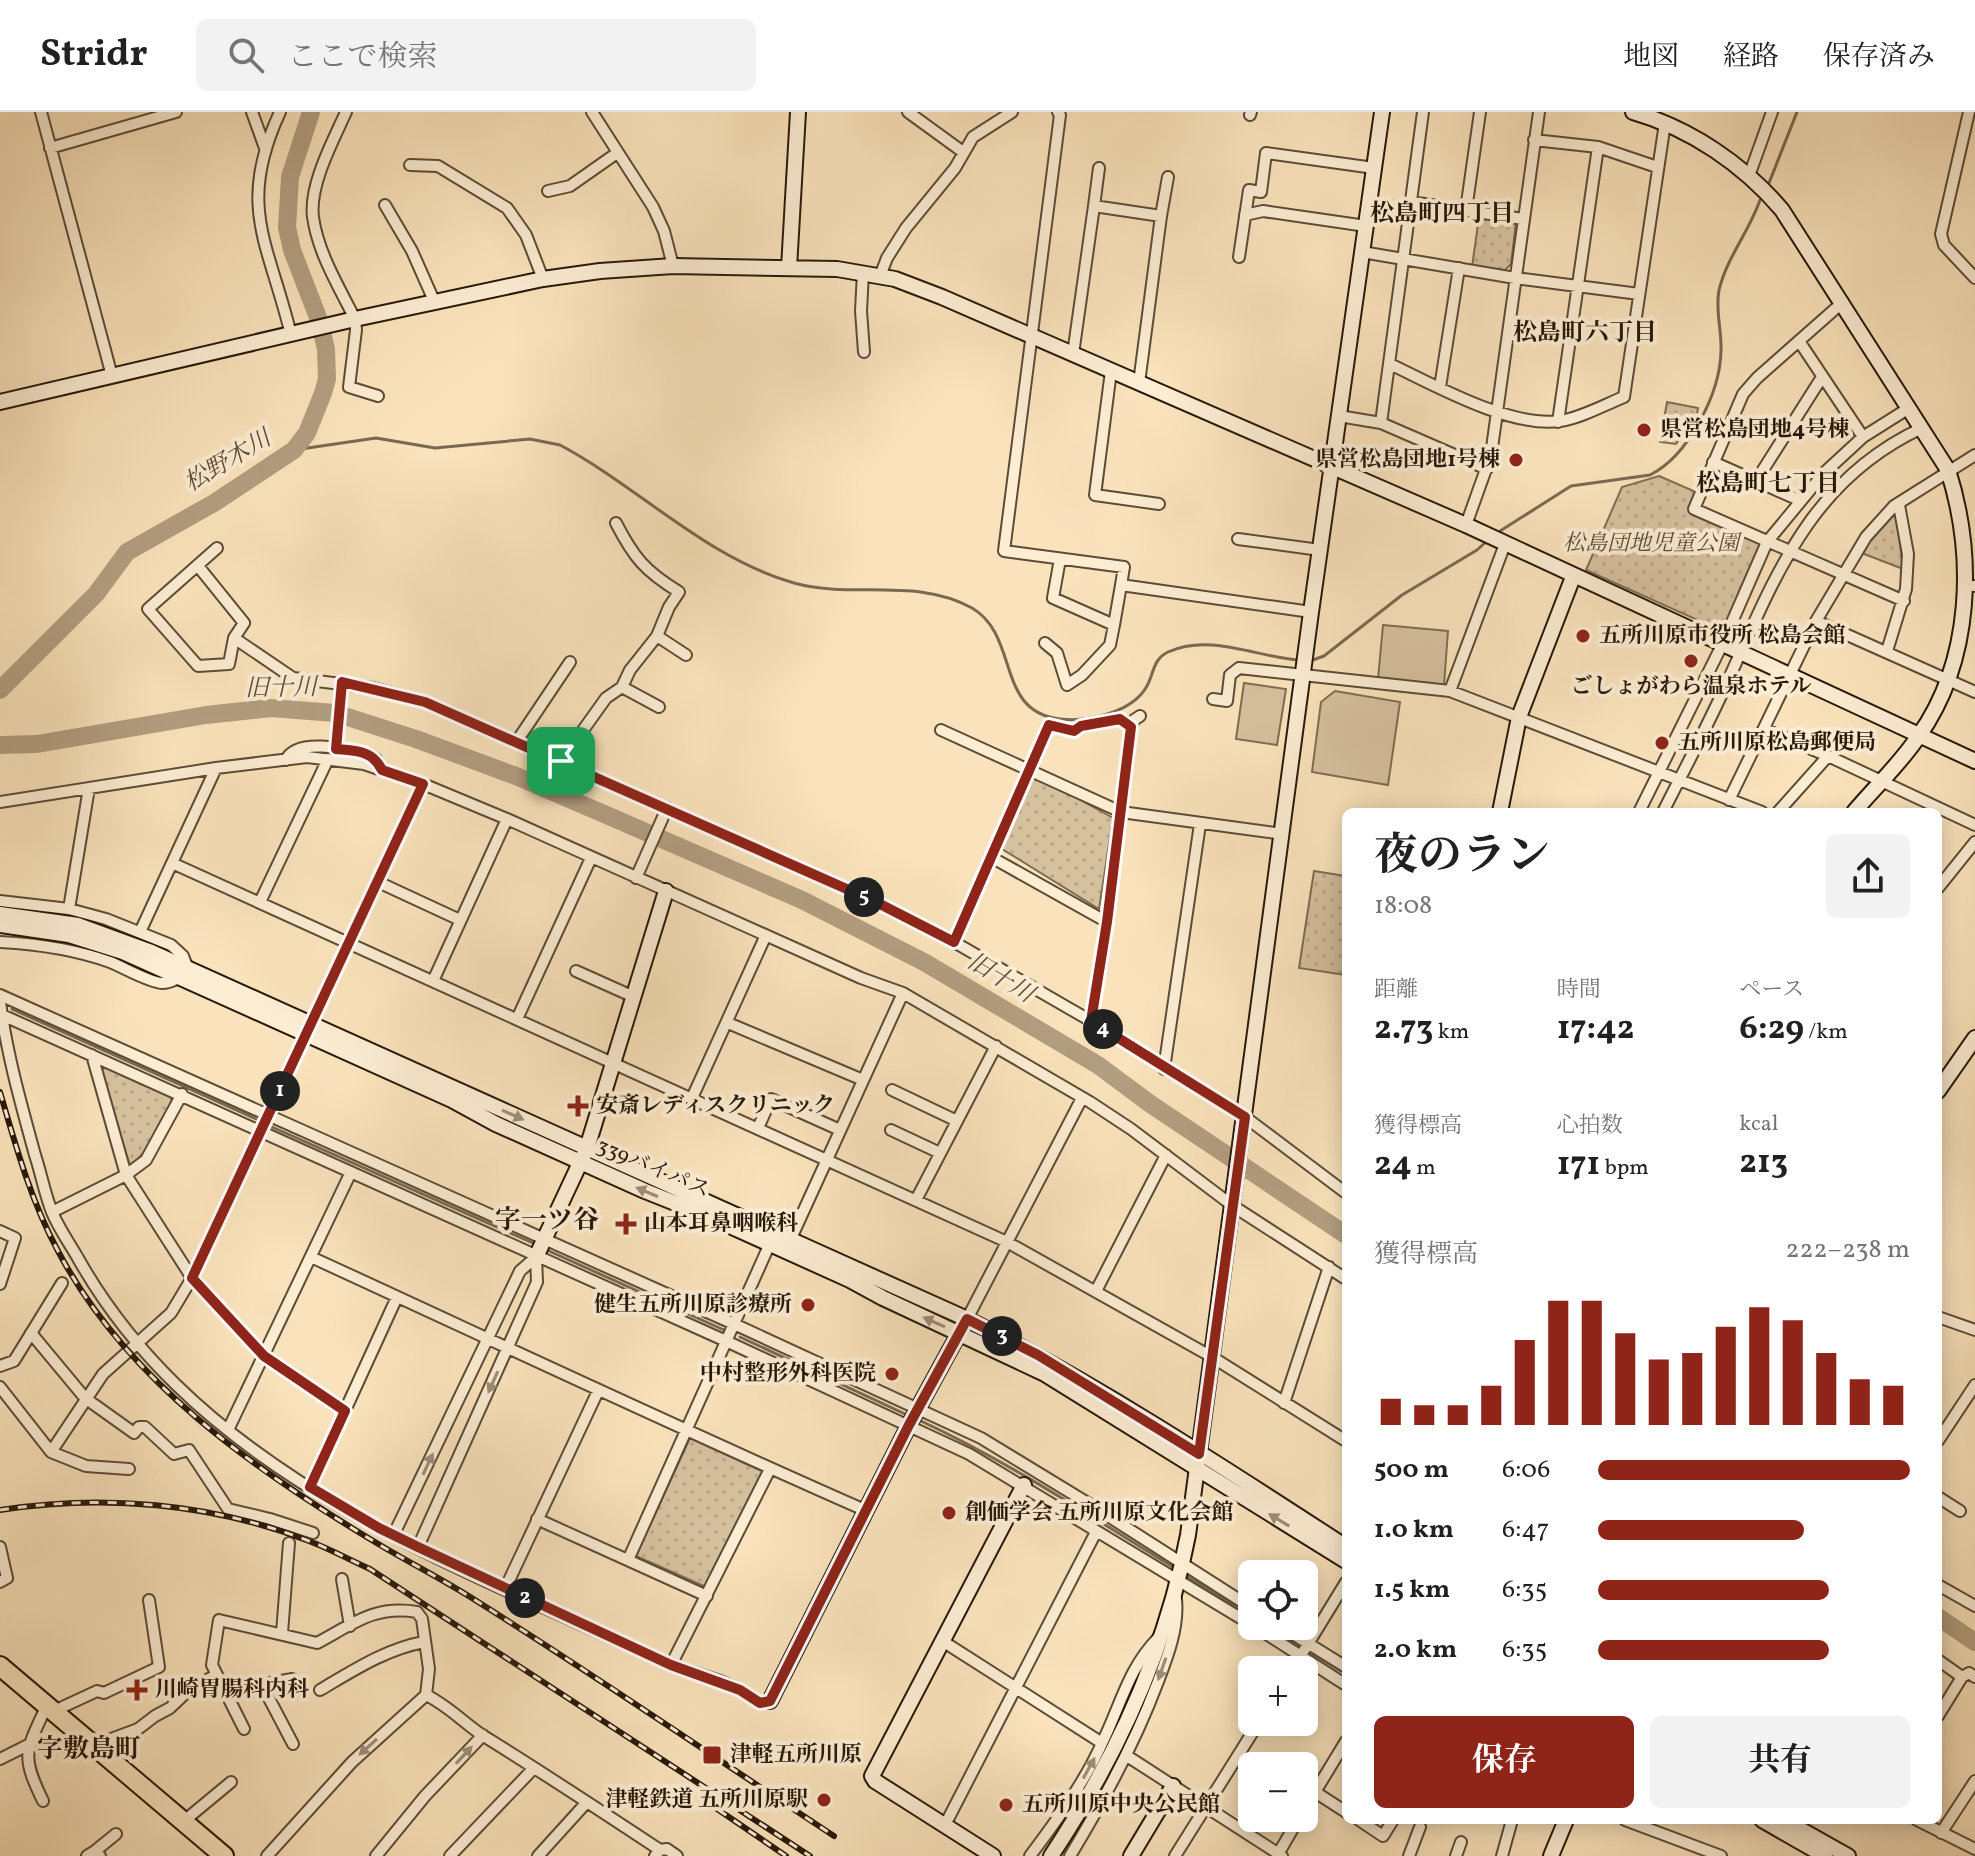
<!DOCTYPE html>
<html lang="ja">
<head>
<meta charset="utf-8">
<style>
	:root { --surface:#fff; --page:#f2f2f2; --text:#202124; --muted:#757577; --line:#e0e0e0; --accent:#8f2418 }
	body { margin:0; font-family:Vollkorn,"Noto Serif JP",serif; background:var(--page); color:var(--text); height:100vh; display:flex; flex-direction:column; font-size:30px; white-space:nowrap }
	* { box-sizing:border-box; margin:0 }
	p { font-size:26px; color:var(--muted) }
	.icon { flex:none; width:44px; height:44px; fill:none; stroke:currentColor; stroke-width:2; stroke-linecap:round; stroke-linejoin:round }
	.map { position:relative; flex:1; overflow:hidden }
	.details { position:absolute; left:1342px; top:696px; width:600px; height:1016px; display:flex; flex-direction:column; background:var(--surface); border-radius:12px; box-shadow:0 4px 20px #0003 }
	.details>* { flex:none }
	.tools { position:absolute; left:1238px; top:1448px; display:grid; gap:16px }
	.tools a { display:grid; place-items:center; width:80px; height:80px; border-radius:12px; background:var(--surface); box-shadow:0 4px 20px #0003; font-size:40px }
	.pin { position:absolute; display:grid; place-items:center; width:68px; height:68px; color:#fff; margin:-34px; border-radius:16px; box-shadow:0 4px 12px #0006 }
	.km { position:absolute; width:40px; height:40px; margin:-20px; border-radius:50%; background:#222; color:#fff; font-size:22px; line-height:40px; text-align:center }
	.round { display:grid; place-items:center; flex:none; width:84px; height:84px; border-radius:12px; background:var(--page) }
	.head { display:flex; align-items:center; justify-content:space-between; height:136px; padding:0 32px }
	h1 { font-size:44px; font-weight:700; line-height:60px }
	.stats { display:grid; grid-template-columns:repeat(3,1fr); gap:12px; height:136px; padding:8px 32px }
	.stats div { display:grid; align-content:center }
	.stats b { font-size:34px; font-weight:700 }
	.stats small { font-size:22px; font-weight:400 }
	.stats p { font-size:22px }
	.chart { height:224px; padding:16px 32px }
	.chart p { display:flex; justify-content:space-between }
	.chart svg { width:100%; height:144px; margin-top:8px; stroke:var(--accent); stroke-width:6 }
	.button { display:flex; gap:16px; margin-top:auto; padding:16px 32px }
	.button a { flex:1; height:92px; border-radius:12px; background:var(--accent); color:#fff; font-size:32px; font-weight:700; line-height:92px; text-align:center }
	.button a+a { background:var(--page); color:var(--text) }
	ul { padding:0 32px; list-style:none; font-size:26px }
	li { display:grid; grid-template-columns:128px 96px 1fr; align-items:center; height:60px }
	li i { height:20px; border-radius:10px; background:var(--accent) }
	header { display:flex; align-items:center; gap:48px; box-sizing:border-box; height:112px; padding:0 40px; background:var(--surface); border-bottom:2px solid var(--line) }
	header strong { font-size:38px }
	nav { display:flex; gap:44px; margin-inline-start:auto; font-size:28px }
	.search { width:560px; height:72px; background:var(--page); display:flex; align-items:center; gap:20px; box-sizing:border-box; padding:0 28px; border-radius:12px; color:var(--muted); font-size:30px }
	.map>svg:first-child { display:block }
	.grass { fill:url(#grass-dots); stroke:#7e6d54; stroke-width:2 }
	.garden { fill:#d6c19e; stroke:#7e6d54; stroke-width:2 }
	.lines { fill:none; stroke-linecap:round; stroke-linejoin:round }
	.stream { stroke:#7a6951; stroke-width:3 }
	.river { stroke:#b29e80; stroke-width:18 }
	.street-casing { stroke:#5c4c37; stroke-width:14 }
	.secondary-casing { stroke:#27190b; stroke-width:18 }
	.highway-casing { stroke:#27190b; stroke-width:22 }
	.street { stroke:#fcedd3; stroke-width:10 }
	.secondary { stroke:#fcedd3; stroke-width:14 }
	.highway { stroke:#fae3bc; stroke-width:18 }
	.rail-casing { stroke:#27190b; stroke-width:6 }
	.rail { stroke:#fcedd3; stroke-width:3; stroke-dasharray:9; stroke-linecap:butt }
	.oneway { fill:#9c8e79 }
	.route-casing { stroke:#fff; stroke-width:16 }
	.route { stroke:#8f2418; stroke-width:10 }
	.poi-dot { fill:#8f2418; stroke:#fcedd3; stroke-width:3 }
	.labels { text-anchor:middle; dominant-baseline:central; stroke-width:8; stroke-linejoin:round; paint-order:stroke }
	.poi-label { font-size:22px; font-weight:bold; fill:#27190b; stroke:#fcedd3; text-anchor:start }
	.park-label { font-size:22px; font-style:italic; fill:#5c4b37; stroke:#fcedd3 }
	.street-label { font-size:22px; fill:#27190b; stroke:#fcedd3 }
	.neighbourhood-label { font-size:24px; font-weight:bold; fill:#27190b; stroke:#fcedd3 }
	.water-label { font-size:24px; font-style:italic; fill:#5f4e3a; stroke:#fcedd3 }
	.quarter-label { font-size:26px; font-weight:bold; fill:#27190b; stroke:#fcedd3 }
</style>
</head>
<body>
<header>
<strong>Stridr</strong>
<div class="search"><svg class="icon" aria-label="search" viewBox="0 0 24 24"><circle cx="10" cy="10" r="6"/><path d="M15 15l6 6"/></svg>ここで検索</div>
<nav><a>地図</a><a>経路</a><a>保存済み</a></nav>
</header>
<div class="map">
<svg width="1975" height="1744" viewBox="0 0 1975 1744">
	<defs>
		<pattern id="grass-dots" width="8" height="8" patternUnits="userSpaceOnUse" patternTransform="scale(2)"><rect width="8" height="8" fill="#d6c19e"/><path d="M2 2h.1M6 6h.1" fill="none" stroke="#b8a587" stroke-width="1.8" stroke-linecap="round"/></pattern>
	</defs>
	<rect width="100%" height="100%" fill="#fae3bc"/>
	<filter id="stains"><feTurbulence type="fractalNoise" baseFrequency=".0025" numOctaves="4"/><feColorMatrix values="0 0 0 0 .2 0 0 0 0 .09 0 0 0 0 .02 0 0 0 .5 -.17"/></filter>
	<radialGradient id="worn" r=".72"><stop offset=".6" stop-color="#630" stop-opacity="0"/><stop offset="1" stop-color="#630" stop-opacity=".3"/></radialGradient>
	<!-- grass -->
	<path class="grass" d="M1479 105 1516 110 1511 152 1504 159 1472 155Z
		M1667 290 1698 296 1697 302 1676 332 1660 330Z
		M1659 364 1696 380 1689 400 1762 432 1724 520 1586 458 1622 375Z
		M1896 399 1903 457 1859 440Z
		M1030 660 1113 706 1099 797 1002 737Z
		M1314 759 1346 764V863L1299 856Z
		M106 955 169 983 172 988C161 1013 152 1036 130 1054L100 959Z
		M690 1326 764 1360 706 1475 636 1444Z"/>
	<!-- garden -->
	<path class="garden" d="M1383 513 1448 519 1444 573 1378 567Z
		M1244 571 1286 577 1277 633 1236 627Z
		M1335 579 1400 590 1388 673 1312 660 1321 590Z"/>
	<g class="lines">
		<!-- stream -->
		<path class="stream" d="M1769 71 1797 0
			M294 338 376 326 435 336 530 327 560 333C639 375 706 446 794 471 852 487 917 465 972 496 1020 524 995 600 1060 607 1088 610 1132 601 1147 574 1154 561 1153 547 1168 540 1210 521 1256 545 1299 548
			M1497 421 1571 374 1650 363C1688 344 1720 282 1721 239 1722 219 1715 198 1719 178 1727 145 1749 120 1760 88
			M1310 549 1324 544 1402 483 1477 438 1488 428
			M12 897 256 1007
			M272 1015 533 1131
			M549 1139 724 1218
			M740 1225 905 1302
			M921 1309C1009 1350 1090 1404 1173 1455
			M1188 1465 1252 1504
			M1268 1514 1298 1532
			M1313 1542 1346 1562"/>
		<!-- river -->
		<path class="river" d="M0 578 96 482 127 440 214 391 294 338 307 321 323 281 327 267 326 237 319 208 292 138 287 115 290 65 311 0
			M0 633 37 632 206 603 271 596 335 601 416 627 516 664 618 708 802 788 924 850 1098 953 1149 991 1346 1123
			M1938 1505 1975 1530"/>
		<!-- street casing -->
		<g class="street-casing">
			<path id="street" d="M41 0 112 264
				M252 0 265 36
				M280 0C236 95 269 131 291 223
				M346 0C333 29 309 73 313 105 318 141 339 175 355 207L356 218 349 275 378 284
				M592 0 653 95 664 119 673 154
				M908 0 963 40
				M1058 0 1060 3 1004 439 1124 455 1121 473 1311 500
				M1969 0 1941 122 1944 133 1975 166
				M1250 3 1251 0
				M1534 28 1598 35 1657 55
				M50 36 176 0
				M410 53 438 54 507 96 526 123 543 167
				M1749 64 1772 0
				M548 79 570 74 617 41
				M1411 90 1523 107
				M385 93 412 139 435 191
				M1094 94 1099 56
				M1466 98 1480 0
				M1245 103 1263 99 1366 114
				M1161 104 1168 65
				M1362 140 1515 166 1639 182
				M1239 145 1249 78 1261 80 1266 41 1374 56
				M863 160 861 199 864 240
				M880 164 887 146 906 116 955 56 973 25 1012 0
				M1843 190 1757 266 1743 282 1694 397 1904 489
				M1799 229 1863 325
				M1073 242 1094 94 1161 104 1139 271
				M1390 252C1434 273 1510 316 1560 309 1581 306 1604 293 1624 285L1665 11
				M1111 259 1095 383 1159 392
				M1440 275 1459 156
				M1339 304 1381 311 1487 357
				M1558 310 1598 35
				M1381 311 1423 0
				M1713 350 1799 388
				M1756 369 1822 265
				M1466 413 1491 343 1539 0
				M1238 427 1320 438
				M217 436 148 497 198 554 229 552 234 526 293 566 373 576 425 590 876 790 954 830 1091 909 1245 1005 1346 1081
				M198 454 244 511 234 526
				M1973 474H1975
				M1816 509 1975 580
				M1114 513 1121 473
				M657 524 686 543
				M1045 531 1057 541 1067 573 1082 563 1110 533 1114 513 1053 486 1060 447
				M1887 539 1906 477 1908 442 1899 393
				M622 575 659 595
				M1450 579 1505 432
				M1213 587 1227 589 1230 563 1239 556 1450 579 1762 700
				M1764 617 1828 644
				M941 618 1121 700 1283 722
				M517 629 570 550
				M336 637 342 570
				M286 648C296 625 346 637 367 642L376 647 382 658
				M561 649 606 586 622 575 630 558 657 524 669 495 679 480C645 459 634 446 616 411
				M1729 688 1816 509 1866 425 1894 394 1975 343
				M0 690 216 656 307 645 364 652 423 672 507 707 861 866 903 881 1090 990 1131 1017 1233 1094 1346 1167
				M1639 700 1722 533 1767 430 1824 361 1863 325 1909 296
				M1663 700C1684 658 1706 617 1725 575 1774 468 1808 369 1922 316
				M1778 700 1828 644 1975 713
				M991 745 1107 810
				M172 751 1007 1130 1212 1245 1346 1329
				M636 766 667 696
				M378 770 460 808
				M1938 776 1975 730
				M0 789 69 797 106 807 171 833 183 844 188 857C181 865 173 871 162 871 148 870 123 855 110 850 74 837 37 832 0 830
				M260 790 328 647
				M69 797 89 676
				M140 820 216 656
				M954 830 1049 613 1074 619 1081 614 1120 607 1131 615 1134 608 1140 604
				M576 859 634 885
				M433 869 507 707
				M0 883 734 1212 981 1326 1091 1393 1252 1496
				M0 890C7 943 21 992 35 1043 41 1061 45 1083 52 1100 59 1117 70 1132 79 1148 203 1366 456 1453 671 1553L720 1569 740 1578 760 1591 770 1589
				M2 903 726 1229 969 1342 1252 1513
				M517 907 591 746
				M1091 909 1107 810 1131 615
				M728 911 863 968
				M92 943 126 1063 192 1166 264 1244 345 1299
				M1164 957 1200 712
				M892 978 957 1009
				M692 986 766 823
				M758 1016 771 987 840 1018
				M891 1018 940 1041
				M916 1088 996 934
				M52 1100 126 1063 146 1048 182 982
				M0 1119 15 1126 0 1172
				M788 1133 903 881
				M311 1145C496 1230 680 1317 867 1399
				M1096 1179 1166 1043
				M1938 1205 1975 1218
				M967 1207 1082 986
				M31 1221 85 1286 134 1321 139 1315H145L174 1342 189 1338 228 1397 270 1407 313 1421
				M0 1254 14 1249 62 1171
				M0 1275 51 1340 103 1262 171 1201 192 1166 423 672
				M1284 1291 1329 1155
				M228 1318 351 1060
				M1938 1329 1975 1273
				M51 1340 86 1354 129 1357
				M310 1375 397 1185
				M1938 1385 1960 1399
				M537 1407 707 1484
				M394 1422 520 1159 536 1145
				M0 1435 7 1466 0 1470
				M418 1435 537 1170 536 1145
				M628 1448 772 1127
				M342 1467 350 1514
				M1938 1473 1975 1494
				M505 1477 598 1279
				M1254 1514 1346 1573
				M1280 1514 1346 1555
				M282 1521 289 1431
				M944 1530 1102 1631
				M1938 1548 1962 1565 1938 1604
				M671 1553 770 1357
				M1292 1558 1346 1470
				M217 1563 244 1617
				M1962 1565 1969 1561 1975 1565
				M262 1573 293 1632
				M320 1578C354 1558 386 1537 424 1530
				M426 1583C447 1593 463 1610 482 1623 542 1660 601 1699 660 1738
				M229 1585 254 1574 292 1567
				M54 1599 97 1579 104 1581 159 1555 149 1488
				M95 1633 138 1617 155 1604 170 1596 192 1575 217 1563 212 1553 219 1508 317 1531C353 1512 374 1493 417 1500L422 1507 429 1557 426 1583 352 1650 267 1744
				M1127 1644 1282 1744
				M0 1647 28 1633
				M1315 1680 1346 1700
				M43 1689C20 1642 26 1639 47 1593
				M1304 1698 1346 1629
				M1359 1708 1383 1724 1393 1708
				M1625 1708 1721 1744
				M1917 1708 1975 1737
				M184 1709 231 1670
				M945 1713 1096 1420
				M1941 1721 1975 1669
				M95 1739 116 1722
				M87 1744 95 1739 100 1744
				M376 1744 425 1684 483 1623
				M450 1744 533 1657
				M538 1744 587 1690
				M655 1744 660 1738 667 1737 677 1744
				M1030 1744C1057 1708 1085 1670 1103 1629 1121 1592 1128 1557 1158 1526
				M1070 1744C1104 1688 1134 1633 1157 1572 1167 1546 1179 1516 1176 1487
				M1175 1744 1259 1610
				M1277 1744 1299 1706
				M1409 1744 1420 1715
				M1456 1744 1461 1730
				M1502 1744 1512 1708"/>
		</g>
		<!-- secondary casing -->
		<g class="secondary-casing">
			<path id="secondary" d="M1633 0C1690 16 1744 53 1782 98L1948 358C1975 443 1973 548 1918 625 1900 652 1875 675 1854 700
				M789 156 798 0
				M0 290 355 207 543 167 600 159 673 154 837 157 895 167 942 185 1466 413 1975 649
				M1500 700 1519 605 1573 465
				M0 802 78 813 149 839 967 1207C1098 1273 1223 1355 1346 1435
				M0 813 69 823 123 840 452 988 496 1012 645 1079 710 1105 850 1168 883 1186 1045 1262 1346 1449
				M1938 979 1975 926
				M536 1145 587 1036 666 779
				M770 1589 909 1313 963 1214
				M1762 1708 1825 1744
				M1784 1708 1848 1744
				M993 1744 875 1669 872 1664 1024 1373
				M1051 1744C1116 1646 1166 1538 1188 1423L1311 500 1382 0
				M1131 1744 1173 1674
				M1551 1744 1566 1708"/>
		</g>
		<!-- highway casing -->
		<g class="highway-casing">
			<path id="highway" d="M0 1554 224 1744"/>
		</g>
		<!-- street -->
		<use href="#street" class="street"/>
		<!-- secondary -->
		<use href="#secondary" class="secondary"/>
		<!-- highway -->
		<use href="#highway" class="highway"/>
		<!-- rail casing -->
		<g class="rail-casing">
			<path id="rail" d="M0 980C16 1035 31 1089 58 1139 126 1268 253 1357 375 1430 408 1450 442 1467 475 1488 596 1564 714 1645 834 1724
				M0 1398C103 1382 211 1391 309 1429 330 1437 350 1448 370 1457L810 1744
				M704 1688 786 1744"/>
		</g>
		<!-- rail -->
		<use href="#rail" class="rail"/>
	</g>
	<!-- one-way arrows -->
	<defs><path id="oneway-solid" d="M-6-.8H1V-3.2L6.5 0L1 3.2V.8H-6Z" transform="scale(2)"/></defs>
	<g class="oneway">
		<use href="#oneway-solid" transform="translate(513 1003) rotate(24)"/>
		<use href="#oneway-solid" transform="translate(647 1080) rotate(-157)"/>
		<use href="#oneway-solid" transform="translate(934 1210) rotate(-156)"/>
		<use href="#oneway-solid" transform="translate(493 1270) rotate(114)"/>
		<use href="#oneway-solid" transform="translate(428 1352) rotate(-65)"/>
		<use href="#oneway-solid" transform="translate(1279 1408) rotate(-149)"/>
		<use href="#oneway-solid" transform="translate(1162 1557) rotate(109)"/>
		<use href="#oneway-solid" transform="translate(368 1635) rotate(138)"/>
		<use href="#oneway-solid" transform="translate(464 1643) rotate(-47)"/>
		<use href="#oneway-solid" transform="translate(1089 1656) rotate(-61)"/>
	</g>
	<g class="lines">
		<!-- route casing -->
		<g class="route-casing">
			<path id="route" d="M342 570 425 590 876 790 954 830 1049 613 1074 619 1081 614 1120 607 1131 615 1107 810 1091 909 1245 1005 1199 1342 1038 1243 967 1207 909 1313 770 1589 760 1591 740 1578 671 1553 418 1435 379 1416 310 1375 345 1299 264 1244 192 1166 423 672 382 658C372 638 356 639 336 637Z"/>
		</g>
		<!-- route -->
		<use href="#route" class="route"/>
	</g>
	<!-- markers -->
	<g class="poi-dot">
		<circle cx="1644" cy="318" r="8"/>
		<circle cx="1516" cy="348" r="8"/>
		<circle cx="1583" cy="524" r="8"/>
		<circle cx="1691" cy="549" r="8"/>
		<circle cx="1662" cy="631" r="8"/>
		<path d="M574 982h8v8h8v8h-8v8h-8v-8h-8v-8h8z"/>
		<path d="M622 1100h8v8h8v8h-8v8h-8v-8h-8v-8h8z"/>
		<circle cx="808" cy="1193" r="8"/>
		<circle cx="892" cy="1262" r="8"/>
		<circle cx="949" cy="1401" r="8"/>
		<path d="M133 1566h8v8h8v8h-8v8h-8v-8h-8v-8h8z"/>
		<rect x="702" y="1633" width="20" height="20" rx="4"/>
		<circle cx="824" cy="1688" r="8"/>
		<circle cx="1006" cy="1693" r="8"/>
	</g>
	<g class="labels">
		<!-- poi labels -->
		<g class="poi-label">
			<text x="1660" y="318">県営松島団地4号棟</text>
			<text x="1500" y="348" text-anchor="end">県営松島団地1号棟</text>
			<text x="1599" y="524">五所川原市役所 松島会館</text>
			<text x="1691" y="575" text-anchor="middle">ごしょがわら温泉ホテル</text>
			<text x="1678" y="631">五所川原松島郵便局</text>
			<text x="596" y="994">安斎レディスクリニック</text>
			<text x="644" y="1112">山本耳鼻咽喉科</text>
			<text x="792" y="1193" text-anchor="end">健生五所川原診療所</text>
			<text x="876" y="1262" text-anchor="end">中村整形外科医院</text>
			<text x="965" y="1401">創価学会 五所川原文化会館</text>
			<text x="155" y="1578">川崎胃腸科内科</text>
			<text x="730" y="1643">津軽五所川原</text>
			<text x="808" y="1688" text-anchor="end">津軽鉄道 五所川原駅</text>
			<text x="1022" y="1693">五所川原中央公民館</text>
		</g>
		<!-- park labels -->
		<g class="park-label">
			<text x="1651" y="432">松島団地児童公園</text>
		</g>
		<!-- street labels -->
		<g class="street-label">
			<text transform="translate(653 1057) rotate(23)">339バイパス</text>
		</g>
		<!-- neighbourhood labels -->
		<g class="neighbourhood-label">
			<text x="1442" y="103">松島町四丁目</text>
			<text x="1585" y="222">松島町六丁目</text>
			<text x="1768" y="373">松島町七丁目</text>
		</g>
		<!-- water labels -->
		<g class="water-label">
			<text transform="translate(228 350) rotate(-31)">松野木川</text>
			<text transform="translate(281 577) rotate(-1)">旧十川</text>
			<text transform="translate(1000 867) rotate(31)">旧十川</text>
		</g>
		<!-- quarter labels -->
		<g class="quarter-label">
			<text x="547" y="1109">字一ツ谷</text>
			<text x="89" y="1638">字敷島町</text>
		</g>
	</g>
	<rect width="100%" height="100%" filter="url(#stains)"/>
	<rect width="100%" height="100%" fill="url(#worn)"/>
</svg>
<div class="tools">
<a><svg class="icon" aria-label="locate" viewBox="0 0 24 24"><circle cx="12" cy="12" r="6"/><path d="M12 2v4M12 18v4M2 12h4M18 12h4"/></svg></a>
<a>+</a>
<a>−</a>
</div>
<div class="pin" style="left:561px;top:649px;background:#1e9e55"><svg class="icon" aria-label="arrive" viewBox="0 0 24 24"><path d="M6 21V4h12l-3 4 3 4H6"/></svg></div>
<b class="km" style="left:280px;top:979px">1</b>
<b class="km" style="left:525px;top:1486px">2</b>
<b class="km" style="left:1002px;top:1224px">3</b>
<b class="km" style="left:1103px;top:917px">4</b>
<b class="km" style="left:864px;top:785px">5</b>
<section class="details">
<div class="head"><div><h1>夜のラン</h1><p>18:08</p></div><a class="round"><svg class="icon" aria-label="share" viewBox="0 0 24 24"><path d="M12 15V3M7 8l5-5 5 5M5 13v7h14v-7"/></svg></a></div>
<div class="stats">
<div><p>距離</p><b>2.73<small> km</small></b></div>
<div><p>時間</p><b>17:42</b></div>
<div><p>ペース</p><b>6:29<small> /km</small></b></div>
</div>
<div class="stats">
<div><p>獲得標高</p><b>24<small> m</small></b></div>
<div><p>心拍数</p><b>171<small> bpm</small></b></div>
<div><p>kcal</p><b>213</b></div>
</div>
<div class="chart"><p><span>獲得標高</span>222–238 m</p>
<svg viewBox="0 0 160 44" preserveAspectRatio="none"><path d="M5 44V36M15 44V38M25 44V38M35 44V32M45 44V18M55 44V6M65 44V6M75 44V16M85 44V24M95 44V22M105 44V14M115 44V8M125 44V12M135 44V22M145 44V30M155 44V32"/></svg>
</div>
<ul>
<li><b>500 m</b>6:06<i style="width:100%"></i></li>
<li><b>1.0 km</b>6:47<i style="width:66%"></i></li>
<li><b>1.5 km</b>6:35<i style="width:74%"></i></li>
<li><b>2.0 km</b>6:35<i style="width:74%"></i></li>
</ul>
<div class="button"><a>保存</a><a>共有</a></div>
</section>
</div>
</body>
</html>
